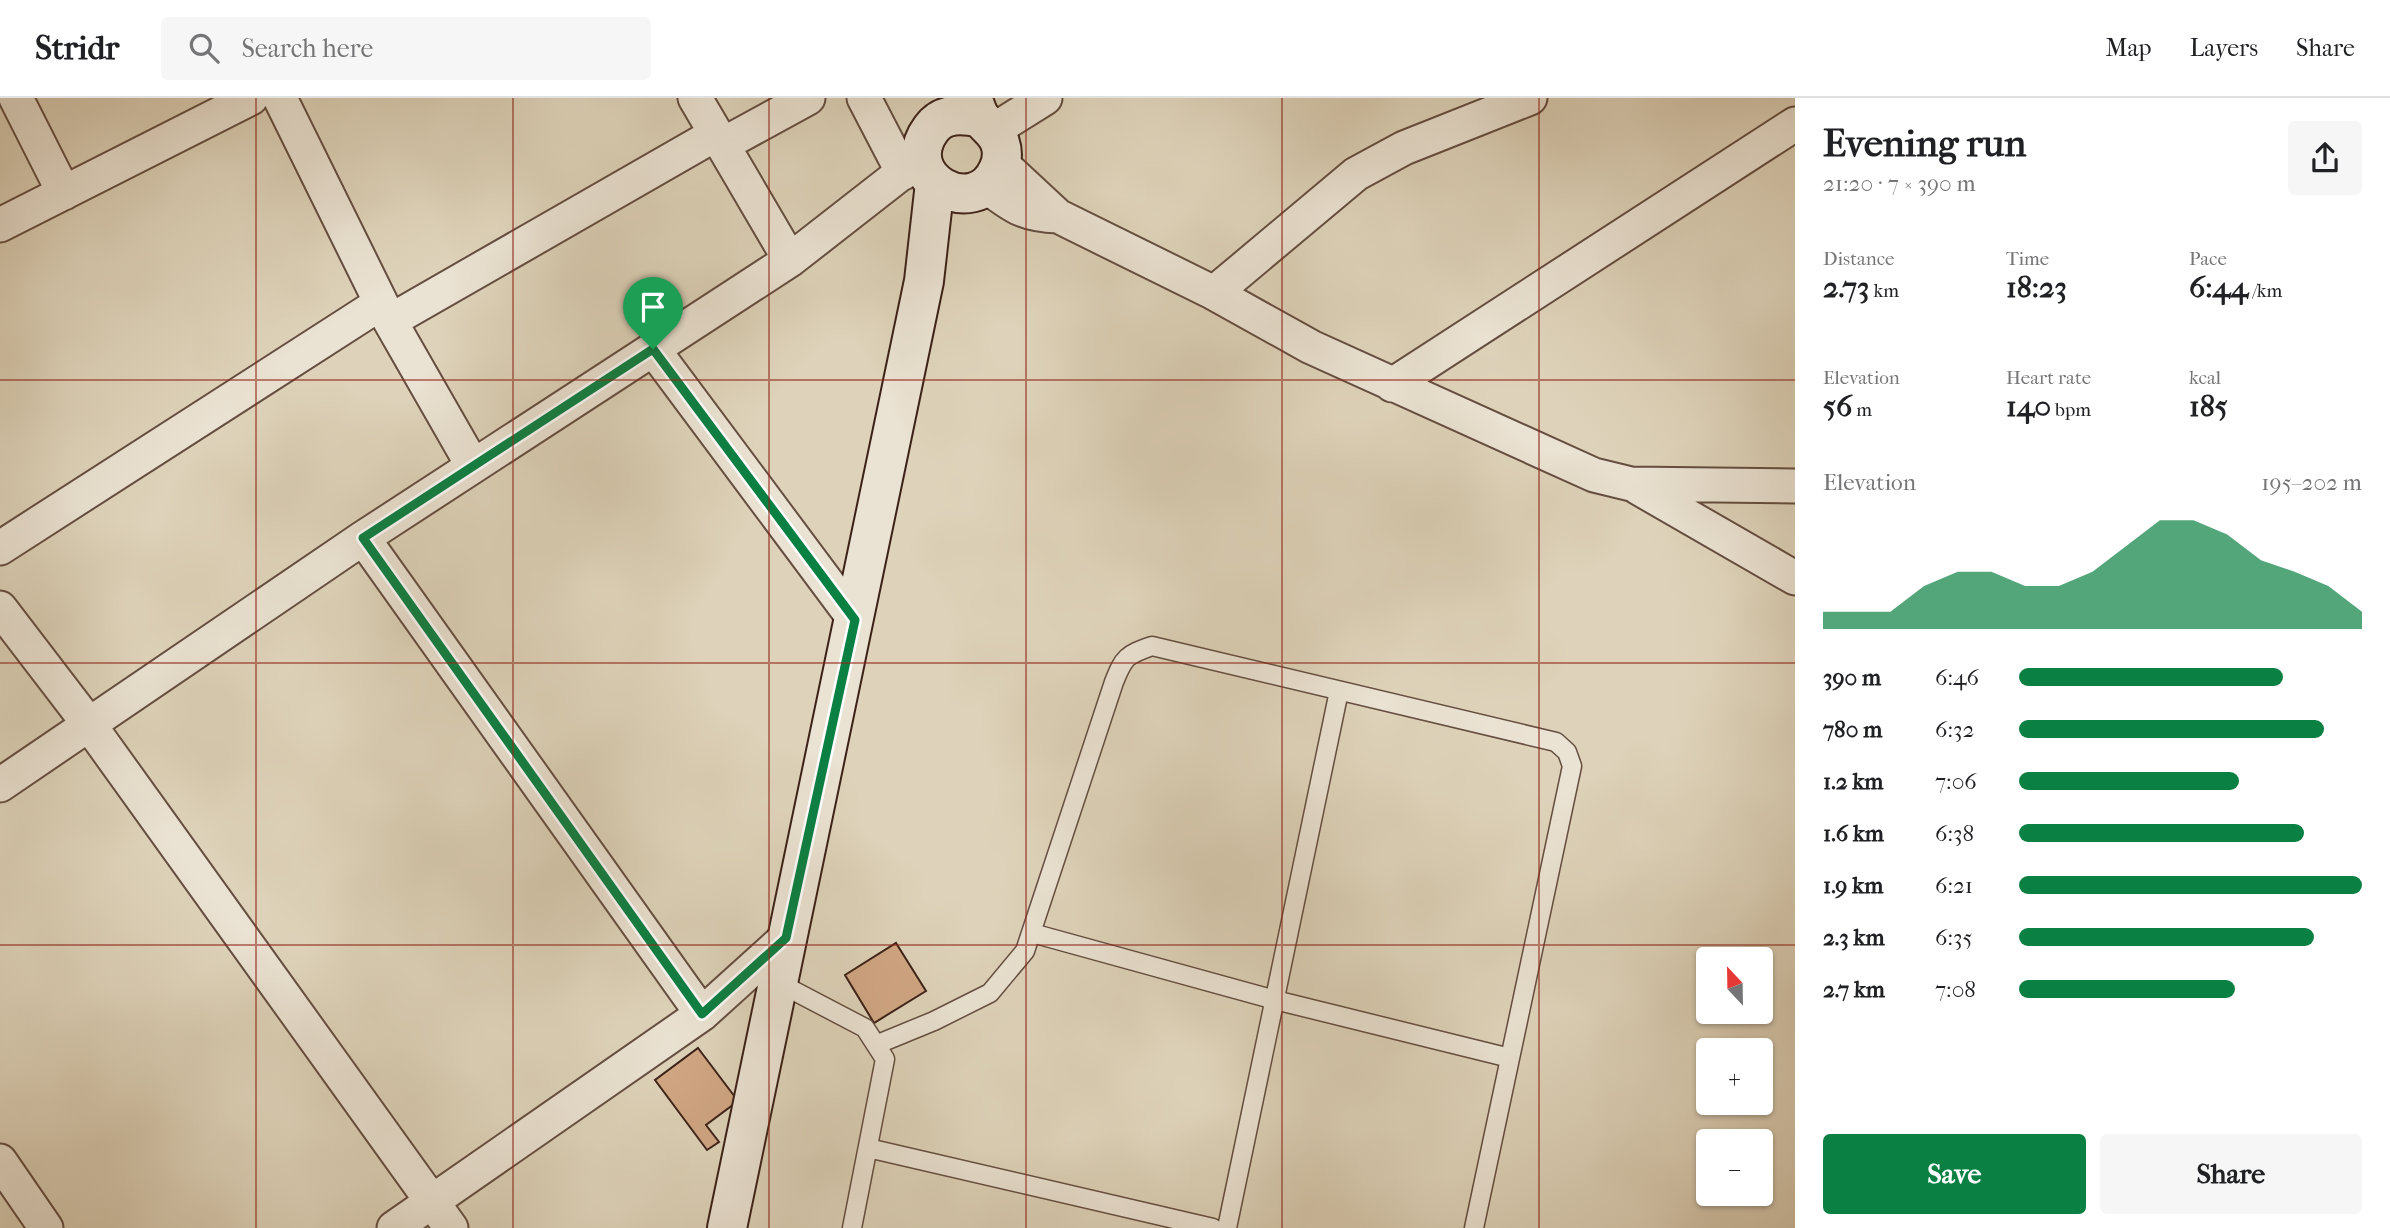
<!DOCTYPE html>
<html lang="en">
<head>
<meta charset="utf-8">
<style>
	:root { --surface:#fff; --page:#f6f6f6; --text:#202124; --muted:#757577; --line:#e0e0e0; --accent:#0b8043 }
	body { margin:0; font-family:"IM FELL French Canon",serif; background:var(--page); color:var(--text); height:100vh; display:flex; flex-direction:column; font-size:26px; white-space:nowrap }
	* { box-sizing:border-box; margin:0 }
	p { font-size:23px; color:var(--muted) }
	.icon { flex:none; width:38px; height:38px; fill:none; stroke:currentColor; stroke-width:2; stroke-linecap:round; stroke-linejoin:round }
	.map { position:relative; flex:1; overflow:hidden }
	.drawer { display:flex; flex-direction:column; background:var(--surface); width:595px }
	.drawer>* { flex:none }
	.needle { width:46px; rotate:338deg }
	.fabs { position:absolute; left:1696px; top:849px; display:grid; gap:14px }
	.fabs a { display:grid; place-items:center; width:77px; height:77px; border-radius:7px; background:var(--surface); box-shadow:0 2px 5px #0004; font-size:35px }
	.pin { position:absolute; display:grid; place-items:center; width:60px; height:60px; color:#fff; margin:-72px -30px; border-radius:50% 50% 50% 0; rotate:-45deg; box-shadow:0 0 7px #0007 }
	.pin .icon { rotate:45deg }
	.round { display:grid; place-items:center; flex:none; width:74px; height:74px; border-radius:7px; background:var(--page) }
	.headline { display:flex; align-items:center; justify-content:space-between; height:119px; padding:0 28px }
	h1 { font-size:38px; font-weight:700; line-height:52px }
	.figures { display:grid; grid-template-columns:repeat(3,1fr); gap:10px; height:119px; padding:7px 28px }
	.figures div { display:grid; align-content:center }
	.figures b { font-size:30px; font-weight:700 }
	.figures small { font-size:19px; font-weight:400 }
	.figures p { font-size:19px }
	.chart { height:196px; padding:14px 28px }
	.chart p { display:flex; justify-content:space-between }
	.chart svg { width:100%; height:126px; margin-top:7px; fill:var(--accent); opacity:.7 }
	.action { display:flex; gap:14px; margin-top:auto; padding:14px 28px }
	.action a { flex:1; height:80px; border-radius:7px; background:var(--accent); color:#fff; font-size:28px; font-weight:700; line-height:80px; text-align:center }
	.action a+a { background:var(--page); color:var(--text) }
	ul { padding:0 28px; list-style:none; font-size:23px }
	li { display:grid; grid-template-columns:112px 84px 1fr; align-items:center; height:52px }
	li i { height:18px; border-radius:9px; background:var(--accent) }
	header { display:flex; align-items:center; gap:42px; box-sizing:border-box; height:98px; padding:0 35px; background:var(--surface); border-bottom:2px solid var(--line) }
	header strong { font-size:33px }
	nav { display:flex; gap:38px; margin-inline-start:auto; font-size:24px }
	.search { width:490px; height:63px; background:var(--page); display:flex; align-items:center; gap:18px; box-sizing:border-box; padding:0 24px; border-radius:7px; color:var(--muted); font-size:26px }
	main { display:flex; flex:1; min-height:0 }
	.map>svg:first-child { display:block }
	.building { fill:#d1a784; stroke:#3b2117; stroke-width:2 }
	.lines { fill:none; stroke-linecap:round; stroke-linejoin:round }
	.lane-casing { stroke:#644e40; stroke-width:21 }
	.street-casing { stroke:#644e40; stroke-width:37 }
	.secondary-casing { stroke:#3b2117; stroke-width:42 }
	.lane { stroke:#eae2d2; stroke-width:18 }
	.street { stroke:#eae2d2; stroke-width:33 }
	.secondary { stroke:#eae2d2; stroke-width:38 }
	.route-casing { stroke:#fff; stroke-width:14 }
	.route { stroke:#0b8043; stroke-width:9 }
	.grid { fill:none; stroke:#8f2418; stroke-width:2; stroke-opacity:0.55 }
</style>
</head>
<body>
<header>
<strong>Stridr</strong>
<div class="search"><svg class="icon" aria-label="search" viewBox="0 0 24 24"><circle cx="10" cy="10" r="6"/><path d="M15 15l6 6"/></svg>Search here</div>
<nav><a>Map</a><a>Layers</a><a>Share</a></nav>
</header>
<main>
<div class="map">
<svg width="1795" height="1130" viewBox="0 0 1795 1130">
	<rect width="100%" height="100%" fill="#ded3ba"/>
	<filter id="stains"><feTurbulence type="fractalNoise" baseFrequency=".00286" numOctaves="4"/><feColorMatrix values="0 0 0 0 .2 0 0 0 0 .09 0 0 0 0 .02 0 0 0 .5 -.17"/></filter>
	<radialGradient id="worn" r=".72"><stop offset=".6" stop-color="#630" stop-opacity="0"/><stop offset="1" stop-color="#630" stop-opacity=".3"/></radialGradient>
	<!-- building -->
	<path class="building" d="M896 845 926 893 874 925 845 877Z
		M698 950 738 1003 706 1027 719 1044 707 1052 655 982Z"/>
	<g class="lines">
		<!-- lane casing -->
		<g class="lane-casing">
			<path id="lane" d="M1032 835 1275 902 1510 960
				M779 885 865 930 885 961 852 1130
				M878 946 934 923 990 895 1025 853 1114 584C1124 559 1126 557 1152 548L1556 644 1567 654 1572 668 1474 1130
				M868 1050 1213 1130
				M1227 1130 1339 593"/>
		</g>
		<!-- street casing -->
		<g class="street-casing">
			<path id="street" d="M16 0 64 95
				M280 0 390 223 473 368
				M695 0 790 162
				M864 0 903 75
				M994 32 1045 0
				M722 47 808 0
				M1001 65 1058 118 1214 195 1311 249 1594 377 1631 386 1795 388
				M986 88C1013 108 1023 117 1058 118
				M0 127 251 0
				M1214 195 1356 76 1404 50 1530 0
				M390 223 716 36
				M653 251 855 522
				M1392 287 1795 26
				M1637 389 1795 480
				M363 440 702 916
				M0 450 381 205
				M0 510 88 625 451 1130
				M0 687 363 440 790 162 922 59
				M0 1063 46 1130
				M394 1130 702 916 786 840"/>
		</g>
		<!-- secondary casing -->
		<g class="secondary-casing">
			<path id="secondary" d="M972 0C975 6 977 15 981 20 988 30 996 33 1000 45 1003 54 1002 64 998 72 975 124 895 80 931 31 943 14 963 16 981 20
				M727 1130 924 183 935 85"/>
		</g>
		<!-- lane -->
		<use href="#lane" class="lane"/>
		<!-- street -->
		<use href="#street" class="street"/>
		<!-- secondary -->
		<use href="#secondary" class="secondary"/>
	</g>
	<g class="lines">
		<!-- route casing -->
		<g class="route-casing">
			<path id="route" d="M653 251 855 522 786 840 702 916 363 440Z"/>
		</g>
		<!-- route -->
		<use href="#route" class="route"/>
	</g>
	<!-- grid -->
	<path class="grid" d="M256 0V1130M513 0V1130M769 0V1130M1026 0V1130M1282 0V1130M1539 0V1130M0 282H1795M0 565H1795M0 847H1795"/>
	<rect width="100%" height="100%" filter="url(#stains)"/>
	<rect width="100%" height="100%" fill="url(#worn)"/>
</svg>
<div class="fabs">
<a><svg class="needle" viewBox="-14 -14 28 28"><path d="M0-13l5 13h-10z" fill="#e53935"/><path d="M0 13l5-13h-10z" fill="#757577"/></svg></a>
<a>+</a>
<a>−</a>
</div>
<div class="pin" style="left:653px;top:251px;background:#1e9e55"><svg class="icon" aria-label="arrive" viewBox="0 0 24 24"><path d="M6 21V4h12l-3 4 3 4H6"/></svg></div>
</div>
<section class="drawer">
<div class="headline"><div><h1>Evening run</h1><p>21:20 · 7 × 390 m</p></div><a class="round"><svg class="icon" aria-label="share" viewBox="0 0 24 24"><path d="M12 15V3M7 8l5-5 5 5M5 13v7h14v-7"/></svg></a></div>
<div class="figures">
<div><p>Distance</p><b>2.73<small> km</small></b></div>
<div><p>Time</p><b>18:23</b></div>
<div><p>Pace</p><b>6:44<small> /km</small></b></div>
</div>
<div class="figures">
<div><p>Elevation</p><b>56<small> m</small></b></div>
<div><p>Heart rate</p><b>140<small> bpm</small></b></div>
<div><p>kcal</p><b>185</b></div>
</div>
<div class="chart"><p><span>Elevation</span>195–202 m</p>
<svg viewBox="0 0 160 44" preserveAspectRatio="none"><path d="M0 44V38L10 38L20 38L30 29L40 24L50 24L60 29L70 29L80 24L90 15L100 6L110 6L120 11L130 20L140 24L150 29L160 38V44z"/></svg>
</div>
<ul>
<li><b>390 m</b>6:46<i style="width:77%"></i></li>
<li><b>780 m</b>6:32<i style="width:89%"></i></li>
<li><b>1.2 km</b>7:06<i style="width:64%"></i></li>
<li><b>1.6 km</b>6:38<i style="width:83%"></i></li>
<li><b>1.9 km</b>6:21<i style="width:100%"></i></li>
<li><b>2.3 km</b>6:35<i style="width:86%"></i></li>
<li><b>2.7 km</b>7:08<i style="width:63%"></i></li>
</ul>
<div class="action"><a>Save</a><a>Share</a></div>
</section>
</main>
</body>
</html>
